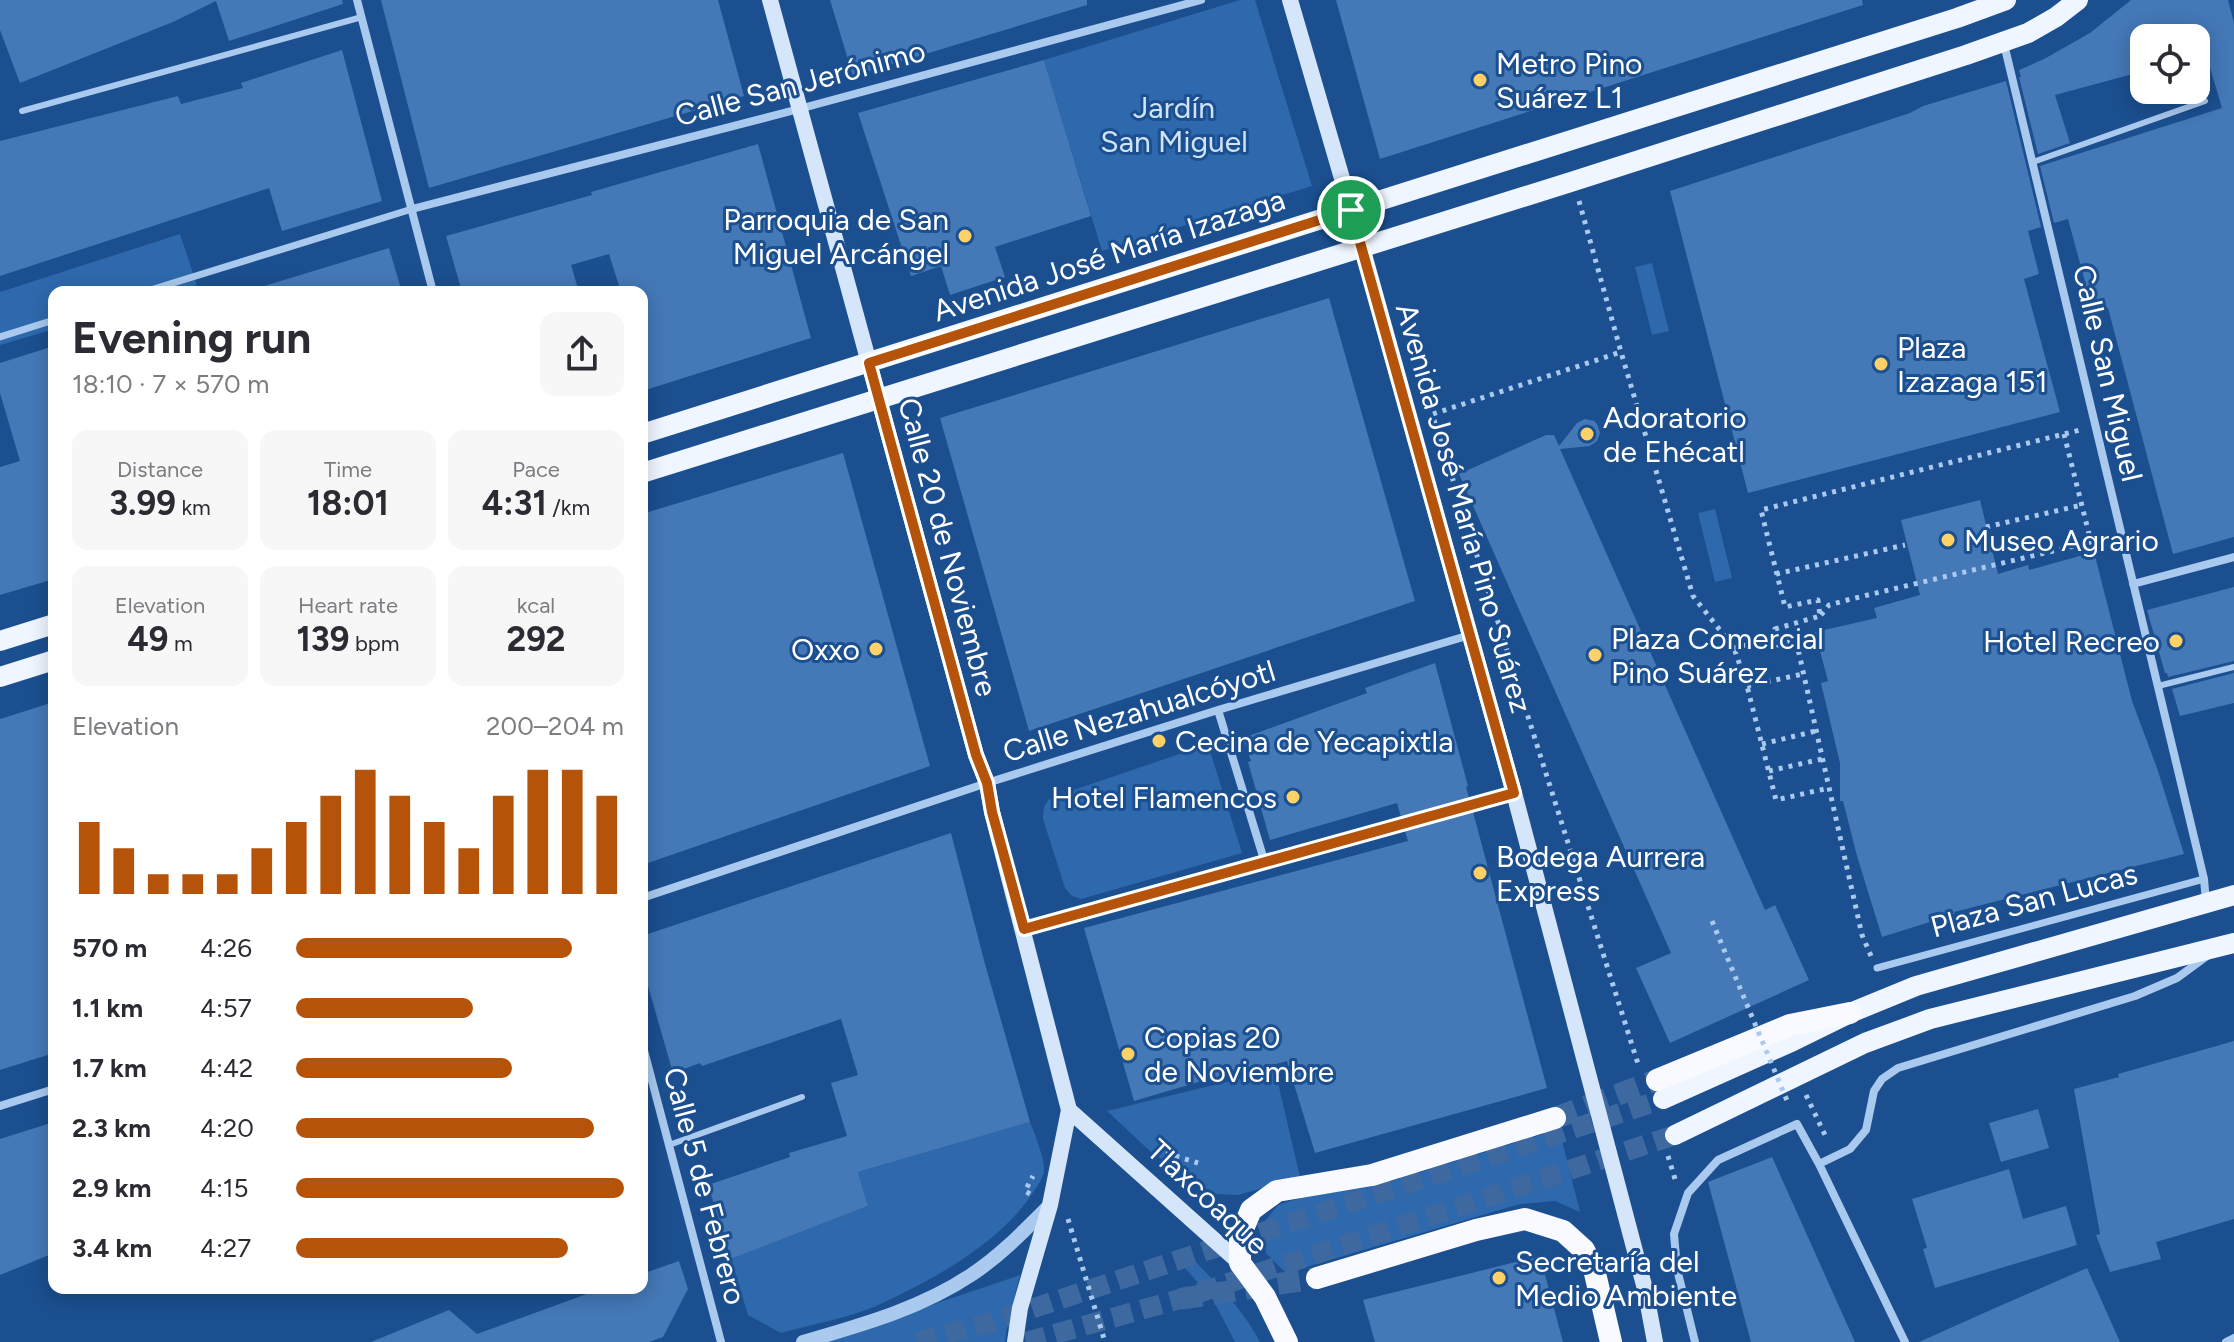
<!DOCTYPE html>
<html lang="en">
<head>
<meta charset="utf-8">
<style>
	:root { --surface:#fff; --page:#f7f7f7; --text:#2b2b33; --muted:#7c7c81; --accent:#b45309 }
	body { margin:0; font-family:Figtree,sans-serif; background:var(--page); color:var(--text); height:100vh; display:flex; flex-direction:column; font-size:30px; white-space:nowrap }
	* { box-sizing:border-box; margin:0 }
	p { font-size:26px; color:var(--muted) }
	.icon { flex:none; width:44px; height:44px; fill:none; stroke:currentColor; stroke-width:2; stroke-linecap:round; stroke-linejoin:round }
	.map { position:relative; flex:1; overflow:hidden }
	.side { position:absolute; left:48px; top:286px; width:600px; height:1008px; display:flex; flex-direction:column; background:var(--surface); border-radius:16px; box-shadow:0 4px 20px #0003 }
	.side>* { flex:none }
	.controls { position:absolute; left:2130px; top:24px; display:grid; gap:16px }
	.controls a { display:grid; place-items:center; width:80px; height:80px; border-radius:16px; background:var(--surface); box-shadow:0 4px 20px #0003; font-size:40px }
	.pin { position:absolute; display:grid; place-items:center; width:68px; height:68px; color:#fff; margin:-34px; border:4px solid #fff; border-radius:50%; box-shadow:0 2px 8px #0007 }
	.round { display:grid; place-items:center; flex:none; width:84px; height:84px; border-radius:16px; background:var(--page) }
	.headline { display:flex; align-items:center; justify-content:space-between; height:136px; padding:0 24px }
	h1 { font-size:44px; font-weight:700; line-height:60px }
	.figures { display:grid; grid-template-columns:repeat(3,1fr); gap:12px; height:136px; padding:8px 24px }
	.figures div { display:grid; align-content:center; border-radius:16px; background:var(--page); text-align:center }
	.figures b { font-size:34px; font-weight:700 }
	.figures small { font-size:22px; font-weight:400 }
	.figures p { font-size:22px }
	.chart { height:224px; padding:16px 24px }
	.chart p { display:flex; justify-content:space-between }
	.chart svg { width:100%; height:144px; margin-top:8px; stroke:var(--accent); stroke-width:6 }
	ul { padding:0 24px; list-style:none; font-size:26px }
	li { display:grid; grid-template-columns:128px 96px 1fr; align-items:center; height:60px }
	li i { height:20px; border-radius:10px; background:var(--accent) }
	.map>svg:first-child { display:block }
	.green { fill:#2e69ad }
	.building { fill:#4478b7 }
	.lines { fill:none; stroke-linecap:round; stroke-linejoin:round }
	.primary-tunnel { stroke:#3d69a0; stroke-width:20; stroke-dasharray:20 10; stroke-linecap:butt }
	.trunk-tunnel { stroke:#3d69a0; stroke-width:22; stroke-dasharray:22 11; stroke-linecap:butt }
	.path { stroke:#a9c9ee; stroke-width:5; stroke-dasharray:4 6; stroke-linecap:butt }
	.service { stroke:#a9c9ee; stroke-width:6 }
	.pedestrian { stroke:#a9c9ee; stroke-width:7 }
	.minor { stroke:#a9c9ee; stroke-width:8 }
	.tertiary { stroke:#a9c9ee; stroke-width:14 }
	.secondary { stroke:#d6e6fa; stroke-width:16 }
	.primary { stroke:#f0f6ff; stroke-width:20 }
	.trunk { stroke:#f8faff; stroke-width:22 }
	.path-bridge { stroke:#a9c9ee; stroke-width:5; stroke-dasharray:4 6; stroke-linecap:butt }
	.route-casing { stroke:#fff; stroke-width:16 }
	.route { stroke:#b45309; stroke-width:10 }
	.poi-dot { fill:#ffd166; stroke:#1b4f8f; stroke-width:3 }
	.labels { text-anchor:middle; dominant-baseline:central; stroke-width:6; stroke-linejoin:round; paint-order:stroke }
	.poi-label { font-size:30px; fill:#fff; stroke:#1b4f8f; text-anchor:start }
	.street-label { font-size:30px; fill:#fff; stroke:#1b4f8f }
	.park-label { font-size:30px; fill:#cfe3fa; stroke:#1b4f8f }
</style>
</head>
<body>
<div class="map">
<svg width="2234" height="1342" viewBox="0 0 2234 1342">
	<rect width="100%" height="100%" fill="#1b4f8f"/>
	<!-- green -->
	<path class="green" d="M1240 0H1255L1312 186 1102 251 1044 60Z
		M180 234 197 285 174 292H54V329L0 345V292Z
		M1652 263 1669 331 1652 335 1635 267Z
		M1715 509 1732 578 1715 582 1698 513Z
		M1200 747 1210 751 1242 853 1081 899 1072 896 1065 888 1043 819C1043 810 1044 802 1053 797Z
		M1275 1070 1300 1177 1238 1195 1216 1194 1196 1184 1150 1151 1107 1111Z
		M1030 1122C1034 1132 1045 1160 1044 1169 1044 1177 1038 1185 1034 1191 1001 1243 931 1281 876 1306 848 1318 810 1325 781 1333L748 1315 731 1259 868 1206 858 1172Z
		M1559 1129 1580 1212 1555 1201 1520 1204 1286 1273 1266 1253 1262 1225 1278 1205 1303 1197 1376 1186Z
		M1186 1252C1213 1280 1242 1307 1260 1342H1235L1212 1298 1176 1258Z
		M1020 1275 1007 1326 1005 1342H822Z"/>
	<!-- building -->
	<path class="building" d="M0 0H342L343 4 229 41 216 1 173 22 20 83 0 30Z
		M381 0H718L744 96 429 188Z
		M830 0H1087V5L853 76Z
		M1336 0H1862L1863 5 1380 159Z
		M2131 0H2228L2234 23V537L2173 554 2108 308 2093 311 2068 219 2054 223 2040 166 2222 108 2206 54 2196 57V38H2144V71L2055 95 2070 143 2038 154 2019 77H2021L2019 70 2044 59 2090 33Z
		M342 50 382 201 282 231 269 188 0 276V141L178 96 181 104 243 88 241 83Z
		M1044 60 1091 216 995 247 1005 277 950 295 941 266 911 276 858 113Z
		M2006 81 2041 227 2028 231 2039 274 2024 279 2060 412 1748 493 1670 191 1910 113 1923 106Z
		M758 144 811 338 642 391V292H621L609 254 571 265 579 292H462L446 236 592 195 591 192Z
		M389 248 402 292H262L261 287Z
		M1329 298 1415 601 1029 731 940 418Z
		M54 346V579L0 595V467L20 461 0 393V363Z
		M1585 419 1594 421 1597 424 1600 433 1597 441 1590 446 1560 449 1765 910 1775 905 1809 980 1670 1043 1636 968 1671 953 1459 474 1546 435H1554L1559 446 1577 423Z
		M843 453 930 766 642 865V514Z
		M1980 500 1998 574 2028 565 2029 570 2094 552 2132 701 2157 768 2184 854 1954 912 1955 914 1882 937 1857 856 1843 801H1840V763L1821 683 1828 681 1815 632 1877 618 1874 608 1920 595 1901 520Z
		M2234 587V661L2168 677 2167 673H2165L2147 610Z
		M1435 663 1468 786 1466 787 1469 798 1401 817 1397 803 1270 840 1248 762 1251 761 1243 738 1367 693 1365 688Z
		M2234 673V703L2180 716 2172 689Z
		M54 702V1053L0 1070V719Z
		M1473 812 1547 1088 1315 1153 1287 1061 1213 1082 1212 1078 1134 1101 1084 928 1408 841 1405 831Z
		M951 833 985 964 1030 1122 858 1172 868 1206 731 1259 708 1185 790 1157 789 1153 847 1136 831 1083 858 1075 841 1019 702 1066 700 1063 673 1073 642 965V936Z
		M2234 1041V1219L2156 1242 2161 1259 2110 1272 2096 1235 2100 1234 2074 1089 2119 1077 2118 1074Z
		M2038 1109 2049 1148 2001 1162 1989 1123Z
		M54 1122V1253L0 1275V1139Z
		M1772 1157 1855 1342H1751L1708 1182Z
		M2009 1169 2023 1219 2066 1206 2077 1245 1935 1288 1923 1249 1927 1248 1912 1199Z
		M1540 1256 1563 1342H1375L1363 1300Z
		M679 1261 688 1289 663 1337 649 1342H371L449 1310 477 1334 603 1288H642V1274Z
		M2087 1268 2120 1342H1919L1995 1308Z"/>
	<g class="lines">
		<!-- primary-tunnel -->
		<path class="primary-tunnel" d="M917 1342 992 1322 1663 1099
			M1026 1342 1180 1299 1675 1135"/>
		<!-- trunk-tunnel -->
		<path class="trunk-tunnel" d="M1555 1118 1657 1080
			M1180 1299 1317 1278"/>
		<!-- path -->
		<path class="path" d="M1579 201 1621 352 1693 596 1734 648 1747 686 1776 800 1829 788
			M1433 414 1621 352
			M1434 420 1639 1067
			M2064 434 2091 542 2106 539
			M1986 527 2082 505
			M1776 574 1905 545
			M1821 615 1829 605 1851 599 2091 542
			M1734 648 1776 638
			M1747 686 1803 674
			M1762 744 1816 731
			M1769 771 1822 759
			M1871 956 1862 935 1796 640 1778 645 1775 629 1820 616 1818 600 1785 607 1761 510 2080 430
			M1806 1095 1825 1135 1823 1136
			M1158 1146 1176 1156 1198 1163
			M1668 1156 1675 1179 1680 1177
			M1030 1194 1025 1191 1033 1176
			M1068 1219 1105 1342"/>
		<!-- service -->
		<path class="service" d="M22 111 362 17
			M2033 162 2205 101
			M2158 686 2234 667
			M669 1145 802 1097"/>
		<!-- pedestrian -->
		<path class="pedestrian" d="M144 292 412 209
			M0 337 54 320
			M1877 968 2204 879"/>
		<!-- minor -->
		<path class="minor" d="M357 0 433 292
			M2004 44 2204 879 2206 902
			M412 209 799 109 1201 0
			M2133 584 2234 557
			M1218 710 1265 863
			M642 898 987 783 1218 710 1470 635
			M1024 929 1514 793
			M642 1043 721 1342
			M0 1106 54 1089
			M1819 1164 1850 1149 1866 1130 1874 1091 1882 1079 1898 1068 2135 996 2177 978 2207 956
			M1695 1342 1677 1269 1674 1234 1688 1193 1718 1160 1797 1124 1819 1164 1905 1342
			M2226 1342 2234 1338"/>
		<!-- tertiary -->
		<path class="tertiary" d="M803 1342C861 1325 920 1309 971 1275 1000 1256 1025 1230 1050 1205"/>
		<!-- secondary -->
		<path class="secondary" d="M770 0 976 755 987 783 992 812 1069 1110 1050 1205 1020 1308 1015 1342
			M1290 0 1362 247 1514 793 1645 1289 1655 1342
			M1069 1110 1240 1263"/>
		<!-- primary -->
		<path class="primary" d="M642 434 1957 18 2006 0
			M642 473 1574 181 1966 55 2028 33 2056 17 2078 0
			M0 641 54 624
			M0 677 54 660
			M1663 1099 1793 1041 1850 1013 1916 986 2234 895
			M1675 1135 1865 1043 1930 1019 2234 943"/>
		<!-- trunk -->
		<path class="trunk" d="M1657 1080 1790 1025 1850 1013
			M1317 1278 1476 1230 1525 1219 1563 1231 1584 1250 1594 1269 1611 1342
			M1287 1342 1265 1297 1240 1263V1236L1251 1210 1277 1191 1372 1175 1555 1118"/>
		<!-- path-bridge -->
		<path class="path-bridge" d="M1712 921 1788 1103"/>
	</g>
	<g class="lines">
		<!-- route casing -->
		<g class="route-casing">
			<path id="route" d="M1351 210 1514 793 1024 929 992 812 987 783 976 755 869 363Z"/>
		</g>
		<!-- route -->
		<use href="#route" class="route"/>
	</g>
	<!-- markers -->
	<g class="poi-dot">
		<circle cx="1480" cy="80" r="8"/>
		<circle cx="965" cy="236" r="8"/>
		<circle cx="1881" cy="364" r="8"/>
		<circle cx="1587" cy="434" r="8"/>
		<circle cx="1948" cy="540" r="8"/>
		<circle cx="2176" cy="641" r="8"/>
		<circle cx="876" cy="649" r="8"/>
		<circle cx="1595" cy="655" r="8"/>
		<circle cx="1159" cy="741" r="8"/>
		<circle cx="1293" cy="797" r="8"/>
		<circle cx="1480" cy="873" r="8"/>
		<circle cx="1128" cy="1054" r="8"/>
		<circle cx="1499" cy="1278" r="8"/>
	</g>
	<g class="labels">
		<!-- poi labels -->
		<g class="poi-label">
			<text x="1496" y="63">Metro Pino<tspan x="1496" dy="34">Suárez L1</tspan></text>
			<text x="949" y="219" text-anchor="end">Parroquia de San<tspan x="949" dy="34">Miguel Arcángel</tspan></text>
			<text x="1897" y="347">Plaza<tspan x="1897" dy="34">Izazaga 151</tspan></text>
			<text x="1603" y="417">Adoratorio<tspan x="1603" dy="34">de Ehécatl</tspan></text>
			<text x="1964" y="540">Museo Agrario</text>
			<text x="1611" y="638">Plaza Comercial<tspan x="1611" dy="34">Pino Suárez</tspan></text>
			<text x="2160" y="641" text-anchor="end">Hotel Recreo</text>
			<text x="860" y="649" text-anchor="end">Oxxo</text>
			<text x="1175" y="741">Cecina de Yecapixtla</text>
			<text x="1277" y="797" text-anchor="end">Hotel Flamencos</text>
			<text x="1496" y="856">Bodega Aurrera<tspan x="1496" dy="34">Express</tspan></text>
			<text x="1144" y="1037">Copias 20<tspan x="1144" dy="34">de Noviembre</tspan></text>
			<text x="1515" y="1261">Secretaría del<tspan x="1515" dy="34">Medio Ambiente</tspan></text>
		</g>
		<!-- street labels -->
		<g class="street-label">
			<text transform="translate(800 83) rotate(-15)">Calle San Jerónimo</text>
			<text transform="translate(1109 255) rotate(-18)">Avenida José María Izazaga</text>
			<text transform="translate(2108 373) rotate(77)">Calle San Miguel</text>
			<text transform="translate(1464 508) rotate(74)">Avenida José María Pino Suárez</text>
			<text transform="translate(948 547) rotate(75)">Calle 20 de Noviembre</text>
			<text transform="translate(1139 711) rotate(-17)">Calle Nezahualcóyotl</text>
			<text transform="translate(2034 900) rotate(-15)">Plaza San Lucas</text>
			<text transform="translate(705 1186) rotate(75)">Calle 5 de Febrero</text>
			<text transform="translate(1208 1197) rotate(43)">Tlaxcoaque</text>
		</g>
		<!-- park labels -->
		<g class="park-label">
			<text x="1174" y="107">Jardín<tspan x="1174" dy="34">San Miguel</tspan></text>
		</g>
	</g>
</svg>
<div class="controls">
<a><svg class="icon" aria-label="locate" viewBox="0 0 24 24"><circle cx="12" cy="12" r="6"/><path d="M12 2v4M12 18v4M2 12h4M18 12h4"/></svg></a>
</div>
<div class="pin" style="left:1351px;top:210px;background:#1e9e55"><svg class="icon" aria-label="arrive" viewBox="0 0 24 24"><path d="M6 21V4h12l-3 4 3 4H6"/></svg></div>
<section class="side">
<div class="headline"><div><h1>Evening run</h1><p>18:10 · 7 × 570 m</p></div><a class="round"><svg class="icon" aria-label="share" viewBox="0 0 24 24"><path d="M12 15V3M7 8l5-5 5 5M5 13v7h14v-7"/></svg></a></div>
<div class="figures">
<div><p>Distance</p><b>3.99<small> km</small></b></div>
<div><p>Time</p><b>18:01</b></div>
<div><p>Pace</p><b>4:31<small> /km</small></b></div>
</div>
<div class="figures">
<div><p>Elevation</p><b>49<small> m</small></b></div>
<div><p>Heart rate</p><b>139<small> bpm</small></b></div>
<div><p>kcal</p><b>292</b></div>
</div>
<div class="chart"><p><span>Elevation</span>200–204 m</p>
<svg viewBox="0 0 160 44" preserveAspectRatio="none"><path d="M5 44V22M15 44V30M25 44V38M35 44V38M45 44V38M55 44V30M65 44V22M75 44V14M85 44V6M95 44V14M105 44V22M115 44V30M125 44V14M135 44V6M145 44V6M155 44V14"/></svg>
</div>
<ul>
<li><b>570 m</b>4:26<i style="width:84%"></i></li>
<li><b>1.1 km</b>4:57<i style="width:54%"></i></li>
<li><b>1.7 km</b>4:42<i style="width:66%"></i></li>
<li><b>2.3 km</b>4:20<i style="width:91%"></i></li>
<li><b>2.9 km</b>4:15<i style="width:100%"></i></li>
<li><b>3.4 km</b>4:27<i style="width:83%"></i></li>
</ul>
</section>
</div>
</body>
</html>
